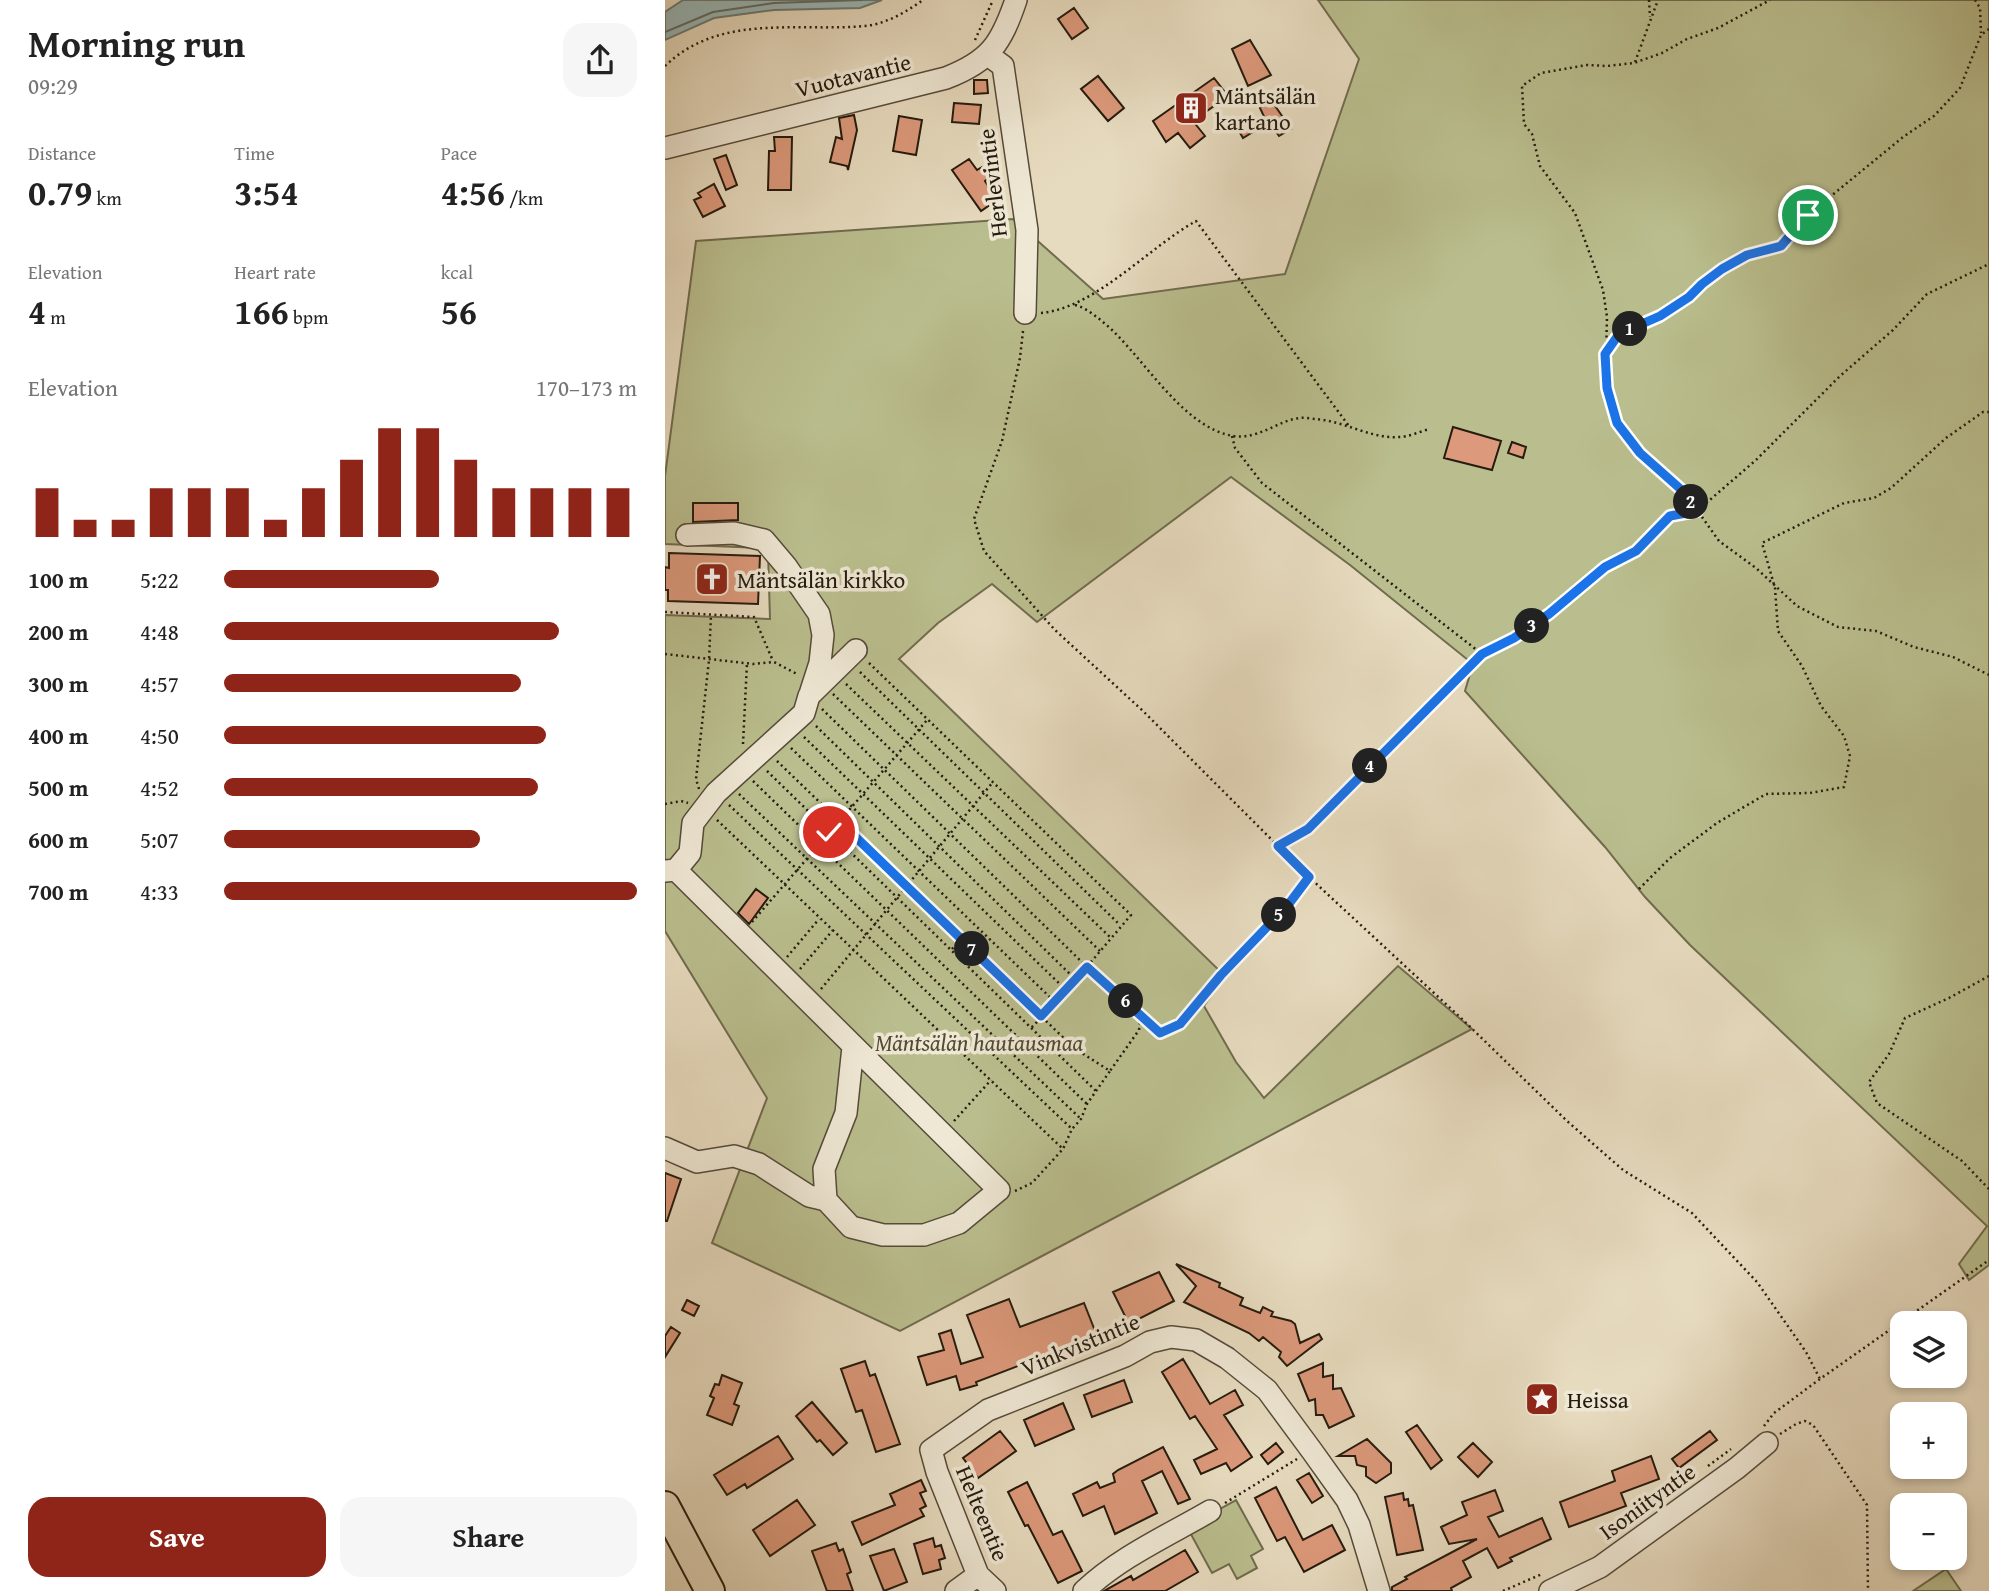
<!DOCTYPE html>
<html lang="en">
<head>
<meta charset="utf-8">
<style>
	:root { --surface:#fff; --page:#f6f6f6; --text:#222; --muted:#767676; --accent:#8f2418 }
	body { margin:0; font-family:"Gentium Book Plus",serif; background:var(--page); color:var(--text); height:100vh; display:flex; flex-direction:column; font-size:26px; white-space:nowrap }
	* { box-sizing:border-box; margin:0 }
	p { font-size:23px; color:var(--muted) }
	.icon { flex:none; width:38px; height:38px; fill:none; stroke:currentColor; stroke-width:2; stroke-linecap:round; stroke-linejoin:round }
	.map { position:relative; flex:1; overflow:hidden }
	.panel { display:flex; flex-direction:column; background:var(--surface); width:665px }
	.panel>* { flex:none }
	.tools { position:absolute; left:1225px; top:1311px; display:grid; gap:14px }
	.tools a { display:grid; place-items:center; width:77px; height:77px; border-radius:14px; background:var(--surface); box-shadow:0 4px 10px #0003; font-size:35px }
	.pin { position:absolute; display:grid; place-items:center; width:60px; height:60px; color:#fff; margin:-30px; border:4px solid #fff; border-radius:50%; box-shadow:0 2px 7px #0007 }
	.km { position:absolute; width:35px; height:35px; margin:-18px; border-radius:50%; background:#222; color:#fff; font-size:19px; line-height:35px; text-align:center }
	.round { display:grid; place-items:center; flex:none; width:74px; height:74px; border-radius:21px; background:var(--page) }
	.summary { display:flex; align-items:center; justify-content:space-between; height:119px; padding:0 28px }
	h1 { font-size:38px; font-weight:700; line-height:52px }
	.stats { display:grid; grid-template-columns:repeat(3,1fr); gap:10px; height:119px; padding:7px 28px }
	.stats div { display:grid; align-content:center }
	.stats b { font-size:35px; font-weight:700 }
	.stats small { font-size:19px; font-weight:400 }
	.stats p { font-size:19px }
	.chart { height:196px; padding:14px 28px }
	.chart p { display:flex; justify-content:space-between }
	.chart svg { width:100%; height:126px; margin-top:7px; stroke:var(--accent); stroke-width:6 }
	.button { display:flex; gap:14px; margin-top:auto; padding:14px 28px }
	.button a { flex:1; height:80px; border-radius:21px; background:var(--accent); color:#fff; font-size:28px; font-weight:700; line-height:80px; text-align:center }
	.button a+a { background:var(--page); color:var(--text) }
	ul { padding:0 28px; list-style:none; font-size:23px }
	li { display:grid; grid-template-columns:112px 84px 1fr; align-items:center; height:52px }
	li i { height:18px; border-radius:9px; background:var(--accent) }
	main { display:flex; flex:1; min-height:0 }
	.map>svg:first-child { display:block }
	.green { fill:#babe8e; stroke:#706c4e; stroke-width:2 }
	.water { fill:#99b9ba; stroke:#6b7a75; stroke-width:2 }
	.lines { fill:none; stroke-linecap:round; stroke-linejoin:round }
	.shore { stroke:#5f6a64; stroke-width:2 }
	.building { fill:#dc997b; stroke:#251b0e; stroke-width:2 }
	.minor-casing { stroke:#564b3a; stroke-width:24 }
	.major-casing { stroke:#251b0e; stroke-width:32 }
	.path { stroke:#251b0e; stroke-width:2.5; stroke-dasharray:2 3.5; stroke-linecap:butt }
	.minor { stroke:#efe8d5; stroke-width:21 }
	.major { stroke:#e7dbbf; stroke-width:28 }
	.route-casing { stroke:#fff; stroke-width:14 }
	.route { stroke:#1a73e8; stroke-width:9 }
	.labels { text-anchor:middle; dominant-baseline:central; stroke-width:7; stroke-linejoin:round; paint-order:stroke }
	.street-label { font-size:23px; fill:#251b0e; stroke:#efe8d5 }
	.poi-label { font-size:23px; fill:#251b0e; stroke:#efe8d5; text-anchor:start }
	.park-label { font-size:23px; font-style:italic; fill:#524c34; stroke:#efe8d5 }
</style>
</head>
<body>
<main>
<section class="panel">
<div class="summary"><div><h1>Morning run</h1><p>09:29</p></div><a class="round"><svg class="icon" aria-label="share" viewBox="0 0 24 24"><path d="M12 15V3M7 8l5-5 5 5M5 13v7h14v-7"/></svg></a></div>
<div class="stats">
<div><p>Distance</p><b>0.79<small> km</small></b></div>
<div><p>Time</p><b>3:54</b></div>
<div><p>Pace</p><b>4:56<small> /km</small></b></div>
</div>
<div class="stats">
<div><p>Elevation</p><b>4<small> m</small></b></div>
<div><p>Heart rate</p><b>166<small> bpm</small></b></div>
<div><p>kcal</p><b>56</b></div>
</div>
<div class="chart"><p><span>Elevation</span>170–173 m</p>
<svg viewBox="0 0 160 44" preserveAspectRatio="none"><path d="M5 44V27M15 44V38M25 44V38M35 44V27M45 44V27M55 44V27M65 44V38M75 44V27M85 44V17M95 44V6M105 44V6M115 44V17M125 44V27M135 44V27M145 44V27M155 44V27"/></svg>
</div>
<ul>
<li><b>100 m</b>5:22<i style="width:52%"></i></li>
<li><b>200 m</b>4:48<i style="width:81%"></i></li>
<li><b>300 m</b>4:57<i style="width:72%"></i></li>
<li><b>400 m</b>4:50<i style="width:78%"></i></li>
<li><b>500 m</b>4:52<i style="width:76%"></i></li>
<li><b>600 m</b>5:07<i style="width:62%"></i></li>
<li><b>700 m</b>4:33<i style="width:100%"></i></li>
</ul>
<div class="button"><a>Save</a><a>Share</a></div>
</section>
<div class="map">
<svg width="1324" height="1591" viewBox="0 0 1324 1591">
	<rect width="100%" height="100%" fill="#e7dbbf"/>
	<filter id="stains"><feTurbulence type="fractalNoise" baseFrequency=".00286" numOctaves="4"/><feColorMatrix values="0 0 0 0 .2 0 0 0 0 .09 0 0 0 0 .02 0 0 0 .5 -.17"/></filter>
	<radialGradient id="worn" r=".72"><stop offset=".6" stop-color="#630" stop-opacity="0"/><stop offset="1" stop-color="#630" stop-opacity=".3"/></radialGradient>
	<!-- green -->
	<path class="green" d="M653 0H1324V1265L1304 1280 1294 1264 1322 1226 1025 945 980 897 940 847 800 691 808 664 685 565 566 477 372 622 327 584 273 623 234 659 560 976 539 1006 571 1062 599 1098 733 966 807 1029 235 1331 47 1243 102 1098 0 931V615L105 619 103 552 96 548 0 544V476L31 241 348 219 438 299 620 274 694 59Z
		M571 1500 598 1549 586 1556 592 1568 572 1579 564 1564 547 1573 522 1527Z
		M1281 1569 1296 1591H1248Z"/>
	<!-- water -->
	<path class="water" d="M18 0H217L195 8 109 10 49 18 0 40V12Z"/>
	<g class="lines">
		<!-- shore -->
		<path class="shore" d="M0 32 48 12 109 3 197 0"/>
	</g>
	<!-- building -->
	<path class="building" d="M409 8 423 28 407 39 393 19Z
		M585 40 606 75 583 86 567 49Z
		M433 76 459 108 443 121 416 89Z
		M549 78 563 96 528 121 540 136 525 148 513 133 501 142 488 121Z
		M309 80H322L323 93 309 94Z
		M606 100 626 129 614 136 604 122 602 123 595 108Z
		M289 103 316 105 314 124 287 122Z
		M189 115 192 130 183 170 182 166 165 162 171 137 177 139 174 118Z
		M234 116 257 120 251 155 228 151Z
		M581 117 591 130 578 138 570 124Z
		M109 137H127L126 190H103L104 151H110Z
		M61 155 72 185 61 190 49 159Z
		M304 159 312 170 317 167 324 178 320 181 332 200 316 211 287 170Z
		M49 184 60 206 38 217 29 200 36 197 33 193Z
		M788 427 836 441 827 470 779 458Z
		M847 442 861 447 858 458 843 453Z
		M28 503H73V520L28 522Z
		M4 553 95 556 93 604 3 601V590H0V567L4 568Z
		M91 889 103 898 84 924 73 913Z
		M0 1173 16 1179 2 1221H0Z
		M511 1264 555 1283 554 1287 578 1298 575 1305 595 1313 598 1307 608 1312 606 1316 626 1321 630 1324 635 1343 654 1334 657 1339 622 1366 614 1357 616 1352 598 1337 594 1341 584 1333 519 1302 531 1286Z
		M494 1272 509 1301 464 1324 448 1292Z
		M344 1299 355 1327 419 1303 432 1336 311 1382 312 1385 295 1390 291 1376 262 1385 253 1357 279 1350 274 1334 286 1330 296 1364 318 1357 302 1315Z
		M22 1300 34 1306 29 1316 17 1310Z
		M6 1327 15 1333 0 1357V1336Z
		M518 1359 545 1404 570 1390 578 1405 559 1415 587 1457 566 1471 561 1463 536 1474 529 1460 552 1449 530 1416 525 1419 497 1372Z
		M200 1361 205 1376 210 1374 235 1444 211 1452 197 1410 191 1412 176 1369Z
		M658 1363V1377L668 1375V1389L676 1388 689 1416 664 1428 658 1415H651L650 1399 644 1401 633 1374Z
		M57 1375 77 1383 69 1404 74 1406 67 1425 42 1415 49 1398 45 1396 50 1384 54 1385Z
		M459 1380 467 1402 427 1417 419 1395Z
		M147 1402 182 1443 168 1455 155 1440 152 1442 131 1416Z
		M398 1403 409 1429 370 1446 359 1420Z
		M752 1425 777 1460 766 1469 741 1432Z
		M335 1431 351 1451 313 1478 298 1458Z
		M1045 1431 1052 1440 1014 1468 1007 1459Z
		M113 1436 128 1459 82 1488 80 1484 62 1495 49 1475Z
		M702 1439 726 1463V1473L711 1483 701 1476V1467L692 1465 690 1456H673Z
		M611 1443 618 1452 603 1464 596 1455Z
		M808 1443 827 1462 813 1477 793 1457Z
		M498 1447 525 1499 513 1504 497 1471 477 1481 492 1513 450 1534 439 1506 418 1516 408 1494 432 1482 435 1488 450 1482 448 1474 453 1470Z
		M986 1456 994 1479 956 1493 961 1506 904 1527 895 1502 950 1481 947 1471Z
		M644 1473 658 1496 647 1503 632 1480Z
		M256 1480 261 1491 255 1493 261 1506 255 1509 259 1516 197 1545 187 1522 230 1505 225 1494Z
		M362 1482 388 1535 397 1531 417 1571 393 1583 363 1525 360 1526 343 1492Z
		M611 1487 638 1540 667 1525 680 1550 639 1572 620 1537 612 1541 590 1498Z
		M830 1490 838 1511 823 1517 834 1537 877 1518 886 1539 845 1558 847 1561 833 1568 822 1548 798 1561 806 1577 786 1588 787 1591H727V1587L742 1579 740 1577 812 1539 784 1544 776 1527 802 1515 797 1502Z
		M738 1493 739 1500 743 1499 744 1506 748 1505 758 1550 732 1555 720 1497Z
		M132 1500 150 1525 105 1556 88 1530Z
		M268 1538 270 1547 276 1545 280 1558 274 1560 276 1569 258 1574 249 1544Z
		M171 1543 174 1551 178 1549 186 1572 182 1574 188 1591H162L147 1551Z
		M229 1549 242 1582 219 1591 205 1556Z
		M520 1550 533 1572 500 1591H439L466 1576 468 1580Z"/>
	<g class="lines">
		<!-- minor casing -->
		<g class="minor-casing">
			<path id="minor" d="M323 55 338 66 362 230 360 313
				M0 148 281 78C325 61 336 44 351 0
				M22 535 69 533 99 540 121 566 154 614 158 635 155 663 145 694
				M11 870 25 853 28 823 51 793 139 713 144 696 191 650
				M0 871 11 870 334 1190 294 1223 259 1235H218L186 1227 161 1200 144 1196 94 1164 69 1156 32 1162 0 1148
				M161 1200 159 1169 181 1113 188 1047
				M291 1591 313 1575
				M330 1591 313 1575 272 1472 266 1450 323 1410 460 1356 485 1342 506 1337 531 1340 562 1358 602 1390 647 1451 682 1500 694 1525 714 1591
				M419 1591C455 1557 502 1536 545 1511
				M885 1591 935 1567 1072 1468 1102 1443"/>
		</g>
		<!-- major casing -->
		<g class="major-casing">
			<path id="major" d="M0 1506 45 1591"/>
		</g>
		<!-- path -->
		<path class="path" d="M984 0 985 17
			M1310 0 1315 8 1316 33
			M1324 29 1316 35 1295 88 1269 116 1238 137 1143 215 1116 246 1082 255 1057 269 1037 284 1025 297 994 316 954 334 941 354 942 388 952 423 975 453 1020 493 1054 541 1091 568 1132 606 1173 627 1211 631 1249 647 1288 657 1324 675
			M310 40 328 0
			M970 62 993 0
			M0 66C55 13 131 32 200 26 221 24 241 12 258 0
			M410 305C419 307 426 313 433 318 476 350 513 426 568 436 594 440 613 420 635 418 640 417 646 419 651 419 679 421 706 439 734 437 744 437 756 431 765 429
			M376 313C430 308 483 248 531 221L684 426
			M358 331 355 358 337 441 309 519 319 551 390 630 478 711 644 877 796 1018 902 1121 958 1170 1027 1213 1092 1282 1141 1352 1155 1379
			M941 354 942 317 938 290 910 213 875 166 867 134 859 124 857 86 876 73 922 65 942 66 969 63 997 53 1022 39 1053 28 1105 0
			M567 436 570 448 597 483 817 654
			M0 612 89 617 108 661
			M0 654 88 664 109 662 132 674
			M204 663 466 915 391 1003 366 1028
			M195 672 455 925
			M181 684 446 938
			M168 694 435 951
			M157 709 422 967 495 1033 515 1024 557 975 623 905 644 877
			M151 726 409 978
			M139 737 401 990
			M78 744 82 663
			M126 748 391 1003
			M112 761 409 1048 445 1071 474 1030 476 1014
			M102 771 431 1091
			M88 781 422 1104
			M34 789 31 779 44 660 46 615
			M74 794 416 1119
			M0 804 16 801 23 803
			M64 805 407 1129
			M52 820 398 1149
			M613 846 643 829 817 654 849 638 884 614 941 567 970 551 1005 516 1032 511 1091 460 1175 376 1228 330 1262 294 1324 264
			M974 889 1005 858 1052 823 1101 794 1145 793 1179 787 1185 756 1179 736 1156 706 1137 666 1113 631 1110 588 1097 543 1179 503 1209 498 1226 488 1281 438 1318 412H1324
			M87 922 263 719
			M287 949 296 938
			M122 957 154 919
			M135 969 168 930
			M1324 976 1284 998 1240 1018 1224 1054 1204 1082 1212 1103 1297 1161 1324 1189
			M156 989 328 782
			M289 1121 326 1080
			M350 1191 367 1183 398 1149 407 1129 416 1119 422 1104 445 1071
			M1099 1426 1109 1413 1155 1379 1324 1260
			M1115 1434 1131 1424 1140 1421 1148 1425 1202 1505 1203 1591
			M1043 1466 1066 1449
			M560 1503 632 1459
			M838 1591 877 1574"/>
		<!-- minor -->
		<use href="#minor" class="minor"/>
		<!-- major -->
		<use href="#major" class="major"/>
	</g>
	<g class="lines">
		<!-- route casing -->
		<g class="route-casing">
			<path id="route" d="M164 832 174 821 376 1016 422 967 495 1033 515 1024 556 975 623 905 644 877 613 846 643 829 817 654 849 638 884 614 940 567 971 551 1005 516 1032 511 1020 493 975 453 952 423 942 388 940 354 954 334 995 316 1024 297 1037 284 1057 269 1082 255 1116 246 1143 215"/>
		</g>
		<!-- route -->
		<use href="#route" class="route"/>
	</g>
	<!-- icons -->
	<defs>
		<g id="building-square" transform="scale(1.75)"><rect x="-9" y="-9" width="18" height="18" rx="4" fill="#8f2418" stroke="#efe8d5"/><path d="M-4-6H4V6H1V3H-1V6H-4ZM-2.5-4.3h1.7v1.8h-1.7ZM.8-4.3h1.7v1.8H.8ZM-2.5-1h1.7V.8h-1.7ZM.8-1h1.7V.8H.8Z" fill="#fff"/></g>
		<g id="church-square" transform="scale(1.75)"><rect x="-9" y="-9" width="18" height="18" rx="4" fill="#8f2418" stroke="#efe8d5"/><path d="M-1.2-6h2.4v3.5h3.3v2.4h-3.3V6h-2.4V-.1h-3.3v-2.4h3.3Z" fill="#fff"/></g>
		<g id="sight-square" transform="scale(1.75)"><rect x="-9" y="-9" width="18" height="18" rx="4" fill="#8f2418" stroke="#efe8d5"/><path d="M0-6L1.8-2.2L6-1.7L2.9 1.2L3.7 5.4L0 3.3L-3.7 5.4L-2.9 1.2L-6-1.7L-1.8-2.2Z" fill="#fff"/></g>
	</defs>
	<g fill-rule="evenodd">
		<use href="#building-square" x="526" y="108"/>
		<use href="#church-square" x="47" y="579"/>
		<use href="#sight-square" x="877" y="1399"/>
	</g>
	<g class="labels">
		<!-- street labels -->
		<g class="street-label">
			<text transform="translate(188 75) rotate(-14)">Vuotavantie</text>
			<text transform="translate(327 183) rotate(-97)">Herlevintie</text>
			<text transform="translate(415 1344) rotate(-23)">Vinkvistintie</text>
			<text transform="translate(982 1501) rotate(-36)">Isoniityntie</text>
			<text transform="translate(318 1513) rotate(67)">Helteentie</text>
		</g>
		<!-- poi labels -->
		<g class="poi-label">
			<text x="550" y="95">Mäntsälän<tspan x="550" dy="26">kartano</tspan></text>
			<text x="72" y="579">Mäntsälän kirkko</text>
			<text x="902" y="1399">Heissa</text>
		</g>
		<!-- park labels -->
		<g class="park-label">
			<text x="314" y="1042">Mäntsälän hautausmaa</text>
		</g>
	</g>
	<rect width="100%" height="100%" filter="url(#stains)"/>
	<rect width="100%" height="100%" fill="url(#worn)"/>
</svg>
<div class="tools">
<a><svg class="icon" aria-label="layers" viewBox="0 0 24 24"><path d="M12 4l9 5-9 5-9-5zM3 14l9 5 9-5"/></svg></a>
<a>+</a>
<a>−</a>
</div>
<div class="pin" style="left:1143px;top:215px;background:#1e9e55"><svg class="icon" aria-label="arrive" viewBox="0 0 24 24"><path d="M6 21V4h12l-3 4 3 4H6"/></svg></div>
<div class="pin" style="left:164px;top:832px;background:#d93025"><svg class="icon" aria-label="check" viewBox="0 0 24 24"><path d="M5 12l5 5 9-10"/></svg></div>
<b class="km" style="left:965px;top:329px">1</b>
<b class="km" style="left:1026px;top:502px">2</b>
<b class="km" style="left:867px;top:626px">3</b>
<b class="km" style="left:705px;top:766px">4</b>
<b class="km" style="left:614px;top:915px">5</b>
<b class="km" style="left:461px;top:1001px">6</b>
<b class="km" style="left:307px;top:949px">7</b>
</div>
</main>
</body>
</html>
